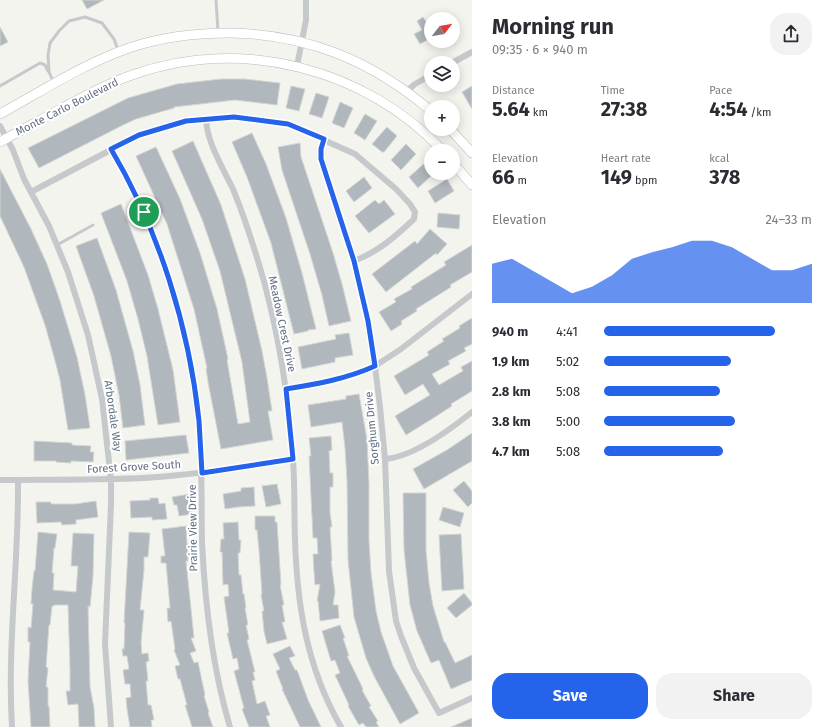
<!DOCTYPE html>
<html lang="en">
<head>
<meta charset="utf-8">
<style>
	:root { --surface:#fff; --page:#f2f2f3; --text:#2b2b33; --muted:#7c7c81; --accent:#2563eb }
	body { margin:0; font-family:"Fira Sans",sans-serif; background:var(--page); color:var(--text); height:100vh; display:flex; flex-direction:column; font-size:15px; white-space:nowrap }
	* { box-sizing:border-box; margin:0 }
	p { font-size:13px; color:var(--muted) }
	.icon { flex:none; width:22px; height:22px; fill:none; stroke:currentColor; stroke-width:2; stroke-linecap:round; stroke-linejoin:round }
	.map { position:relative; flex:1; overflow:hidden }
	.side { display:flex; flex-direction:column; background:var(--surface); width:360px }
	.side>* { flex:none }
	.needle { width:26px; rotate:59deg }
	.buttons { position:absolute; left:424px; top:12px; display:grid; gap:8px }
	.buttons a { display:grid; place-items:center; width:36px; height:36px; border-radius:50%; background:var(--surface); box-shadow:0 2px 10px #0003; font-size:20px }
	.pin { position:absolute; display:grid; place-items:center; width:34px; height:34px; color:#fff; margin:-17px; border:2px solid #fff; border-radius:50%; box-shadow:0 1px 4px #0007 }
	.round { display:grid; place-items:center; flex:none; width:42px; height:42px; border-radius:16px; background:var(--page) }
	.summary { display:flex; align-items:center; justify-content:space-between; height:68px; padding:0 20px }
	h1 { font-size:22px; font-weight:700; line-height:30px }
	.stats { display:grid; grid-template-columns:repeat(3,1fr); gap:6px; height:68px; padding:4px 20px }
	.stats div { display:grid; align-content:center }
	.stats b { font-size:20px; font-weight:700 }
	.stats small { font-size:11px; font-weight:400 }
	.stats p { font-size:11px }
	.chart { height:112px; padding:8px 20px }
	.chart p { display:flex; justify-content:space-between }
	.chart svg { width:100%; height:72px; margin-top:4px; fill:var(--accent); opacity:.7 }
	.action { display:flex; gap:8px; margin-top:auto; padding:8px 20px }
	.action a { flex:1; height:46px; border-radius:16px; background:var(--accent); color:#fff; font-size:16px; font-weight:700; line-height:46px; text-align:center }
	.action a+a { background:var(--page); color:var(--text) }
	ul { padding:0 20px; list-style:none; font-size:13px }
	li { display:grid; grid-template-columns:64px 48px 1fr; align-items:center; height:30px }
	li i { height:10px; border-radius:5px; background:var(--accent) }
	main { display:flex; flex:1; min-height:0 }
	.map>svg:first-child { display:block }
	.building { fill:#b0b7bd; stroke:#d5d5d3 }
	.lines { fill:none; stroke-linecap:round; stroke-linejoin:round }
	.secondary-casing { stroke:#b7bbc1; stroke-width:10 }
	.service { stroke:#c6c9cc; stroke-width:3 }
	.minor { stroke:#c6c9cc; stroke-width:6 }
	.secondary { stroke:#fff; stroke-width:9 }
	.route-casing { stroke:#fff; stroke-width:8 }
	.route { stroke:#2563eb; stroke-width:5 }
	.labels { text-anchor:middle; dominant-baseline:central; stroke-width:4; stroke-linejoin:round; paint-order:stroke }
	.street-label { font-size:11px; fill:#607084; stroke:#fff }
</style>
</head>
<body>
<main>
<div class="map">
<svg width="472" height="727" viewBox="0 0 472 727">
	<rect width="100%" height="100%" fill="#f4f4ef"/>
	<!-- building -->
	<path class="building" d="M82 0H104L87 9Z
		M423 17 429 26 431 25V38L420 44 414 34 422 30 417 21Z
		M0 27 8 42 0 46Z
		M221 79H245L280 83 277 105 235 100 174 107V108L136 119 123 125 39 168 28 148 128 98 177 84Z
		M291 86 305 89 299 111 286 108Z
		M472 86V109L462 92Z
		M316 93 329 97 322 118 309 114Z
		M340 102 353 108 344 128 332 123Z
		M365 114 377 121 365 140 354 133Z
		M387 127 397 136 384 152H382L372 144Z
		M252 133 266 164 286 218 302 273 316 329 308 330V331L294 334 271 243 247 177 232 142Z
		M193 141 221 205 245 279 262 351 267 378 272 411H268L273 440 221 449 208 382 206 368H207L194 309 167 224 136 156 156 147 180 199 200 253 217 309 228 359 227 360 238 424 250 422 242 362 220 271 202 219 172 151Z
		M300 143 301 157 333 253 342 284 351 321 329 326 322 295 310 254 282 170 278 147Z
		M406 144 416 154 401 170 391 160Z
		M426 162 431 168V176L418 188 409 177Z
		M0 169 31 229 47 264 60 301 77 357 85 395 90 428 68 430 60 380 54 357 45 325 24 267 0 216Z
		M364 177 372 188 354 202 346 191Z
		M447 179 454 191 435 203 428 191Z
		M375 200 379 204 384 200 395 214 369 233 355 216Z
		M121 204 148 275 158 309 173 370 180 422 158 425 147 356 138 319 127 281 101 213Z
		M438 213 460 215 459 229 437 227Z
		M430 229 447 244 437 255 436 253 386 292 372 274 415 241 417 244Z
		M97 238 116 290 133 351 140 385 145 425 123 428 119 395 111 356 94 296 76 246Z
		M472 245V272L450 285 451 287 416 309 417 311 401 321 402 324 391 331 379 312 396 302 394 299 412 289 411 287 446 265 444 262Z
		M472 318V344L464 348 466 351 448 361 450 364 432 374 439 385 463 371 461 367 472 361V391L451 404 452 406 435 417 406 435 395 416 430 395 423 384 405 395 394 376 429 355 427 352 444 341 442 339 460 328 459 326Z
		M349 333 353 355 335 358V362L302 369 298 347 336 339 335 335Z
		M359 394 367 440 369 484V541L371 573 376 611 381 632 393 666 419 713 400 724 374 676 366 658 354 617 348 560 347 481 345 448 342 422 311 427 308 405 346 399V396Z
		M472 433V461L424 489 413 469 447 450Z
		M186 435 189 453 126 460 125 441Z
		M331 436 332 450 329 451 330 473H333V487H330V513L332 527H330L332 561H331L335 592 333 605H338L339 618 320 621 318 601H317L320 584 315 585 314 572 313 554H318L317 538H313L309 456H311L309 438Z
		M34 441 72 443V445L91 446 90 452H94L93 462 71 461V463L56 462V461H34Z
		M464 481 472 491V503L468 507 453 490Z
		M277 484 281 504 266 507 262 486Z
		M254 487 255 506 238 507 225 509 223 494 241 491V488Z
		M403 493H426V550L429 583 433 606 444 642H445L455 663 472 655V680L451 689 439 660 431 663 417 631 410 605 404 550Z
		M190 494 193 514 179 516 177 505H174L172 497Z
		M150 498H158L159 504 165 503 167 519 152 520V517L131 518 130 501 150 500Z
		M96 501 98 517 76 520V524L62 525 61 522 37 523 36 502H51V504H75Z
		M443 507 464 513 460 527 439 520Z
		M255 516H275V522H277L281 585H280L284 605H282L285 622H282L287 639 267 644 264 631 262 611H264L261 595 262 594 259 550 257 530H255Z
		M238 522 239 540H241L240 553H238L239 575H241L243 594H244L246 608H245L248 625H246L249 639 247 640 255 672H253L255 680 252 681 257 704 265 701 270 715 266 716 270 727H249L242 709 244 708 234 671 239 669 237 658 233 659 227 633H229L224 597 229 596 228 584 223 585 222 552H220L221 539H224L223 523Z
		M186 526 188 561H186L194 638H191L196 651 190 653 194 663 198 662 205 695 204 696 209 712 208 713 213 727H192L185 705H187L180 679H178L175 666 180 665 174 650 175 649 171 621 168 622 167 608H170L166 563H161V556H165L162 529Z
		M38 532 57 534 55 548H54L52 573H54L53 590 76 592 78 566H71L73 533 94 534 93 576 90 607 88 606 90 687 94 708 95 727H79L78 704 68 705 66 691H70V669L68 605H54V606H52L50 625H49L46 667 48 668 46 687H48V706H49L50 727H31L28 681 30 642H28V627L31 628 33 604H31L32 589 34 571H35Z
		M129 532 150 533 148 557H144V570L140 610H144L141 643 142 654 148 653 149 661 146 662 148 681H146L148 705H151L154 720H151L152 727H130L127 709 126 698 131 697 130 684H125L123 670 129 669 127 656H123L122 649H124L125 623H124Z
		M461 534 464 589 442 591 439 535Z
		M464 593 472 603V605L456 618 447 608Z
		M340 625 345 638H343L349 656H347L363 689 362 690 371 706 369 707 378 721 376 722 379 727H366L363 723 359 725 348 706 349 705 335 675 340 673 335 660 331 661 322 631Z
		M290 646 295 656 289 658 295 670H297L308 700 321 727H300L282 689H283L276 671 280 669 273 654Z
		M472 718V727H451Z"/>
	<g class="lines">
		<!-- secondary casing -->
		<g class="secondary-casing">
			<path id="secondary" d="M0 114C42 91 83 64 129 48 161 37 196 33 230 33 308 34 372 61 431 111
				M450 129 472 153
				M0 142C21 130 43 119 64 107 87 95 110 82 135 74 243 37 364 68 443 151
				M453 163 472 185"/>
		</g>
		<!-- service -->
		<path class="service" d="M216 0 218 32
			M53 81 49 72 48 55 50 43 59 31 69 21 85 17 102 23 114 39 118 50
			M0 86 40 63 45 65 48 71
			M57 245 93 225"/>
		<!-- minor -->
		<path class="minor" d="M452 63 472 52
			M297 66 306 20V0
			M406 92 415 84 431 75
			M206 119C207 143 223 168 233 189 246 221 256 253 265 285 280 342 289 401 293 460 295 486 294 513 295 539 297 606 307 668 341 727
			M0 126 13 150 24 179 49 226 68 272 88 335 102 399 111 480V504L105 644 111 727
			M324 139 321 149V159L354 261 372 342 380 407 385 459 389 571 396 621 401 636 414 668 439 713 472 698
			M111 149C159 231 188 326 198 421 203 461 201 502 202 542 205 605 212 667 230 727
			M31 192 139 135 186 121 234 117 288 124 355 154 396 189 410 204 415 212 414 219C396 236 378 252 354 261
			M286 389 331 381 359 373 375 366 401 349 472 294
			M385 459C413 457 451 429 472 412
			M0 480C53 479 105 481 158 477 203 474 248 466 293 459
			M12 727C7 644 19 563 18 480"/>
		<!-- secondary -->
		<use href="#secondary" class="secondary"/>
	</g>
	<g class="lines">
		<!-- route casing -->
		<g class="route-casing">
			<path id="route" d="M234 117 288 124 324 139 321 149V159L354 261 368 321 375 366C346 379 317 384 286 389L293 459 202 473C201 456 200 438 199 421 189 327 159 230 111 149L139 135 186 121Z"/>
		</g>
		<!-- route -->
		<use href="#route" class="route"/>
	</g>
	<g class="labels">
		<!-- street labels -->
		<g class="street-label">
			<text transform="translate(67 107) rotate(-27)">Monte Carlo Boulevard</text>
			<text transform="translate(282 324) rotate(78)">Meadow Crest Drive</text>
			<text transform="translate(113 416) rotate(82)">Arbordale Way</text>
			<text transform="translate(372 428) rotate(-95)">Sorghum Drive</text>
			<text transform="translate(134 467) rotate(-3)">Forest Grove South</text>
			<text transform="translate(193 528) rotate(-91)">Prairie View Drive</text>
		</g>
	</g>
</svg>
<div class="buttons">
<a><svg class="needle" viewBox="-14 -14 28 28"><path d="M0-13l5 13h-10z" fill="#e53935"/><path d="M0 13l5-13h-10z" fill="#7c7c81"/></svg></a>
<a><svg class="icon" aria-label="layers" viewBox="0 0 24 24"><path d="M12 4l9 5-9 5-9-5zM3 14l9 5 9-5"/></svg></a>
<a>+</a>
<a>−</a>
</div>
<div class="pin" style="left:144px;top:212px;background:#1e9e55"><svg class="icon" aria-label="arrive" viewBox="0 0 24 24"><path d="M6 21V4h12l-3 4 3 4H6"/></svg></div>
</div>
<section class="side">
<div class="summary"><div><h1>Morning run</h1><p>09:35 · 6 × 940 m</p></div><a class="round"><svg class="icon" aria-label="share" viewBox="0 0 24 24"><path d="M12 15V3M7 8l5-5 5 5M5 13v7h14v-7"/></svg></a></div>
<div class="stats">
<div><p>Distance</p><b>5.64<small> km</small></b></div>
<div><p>Time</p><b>27:38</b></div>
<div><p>Pace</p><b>4:54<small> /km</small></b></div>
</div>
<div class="stats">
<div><p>Elevation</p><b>66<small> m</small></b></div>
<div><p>Heart rate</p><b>149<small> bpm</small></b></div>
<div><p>kcal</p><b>378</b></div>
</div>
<div class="chart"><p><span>Elevation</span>24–33 m</p>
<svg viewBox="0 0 160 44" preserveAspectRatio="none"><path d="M0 44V20L10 17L20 24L30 31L40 38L50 34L60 27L70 17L80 13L90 10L100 6L110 6L120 10L130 17L140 24L150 24L160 20V44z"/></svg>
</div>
<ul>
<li><b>940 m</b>4:41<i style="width:82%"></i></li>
<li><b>1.9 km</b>5:02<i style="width:61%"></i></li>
<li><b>2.8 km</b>5:08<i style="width:56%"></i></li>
<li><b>3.8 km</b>5:00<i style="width:63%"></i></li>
<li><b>4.7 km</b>5:08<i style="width:57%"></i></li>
</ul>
<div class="action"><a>Save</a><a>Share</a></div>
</section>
</main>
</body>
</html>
